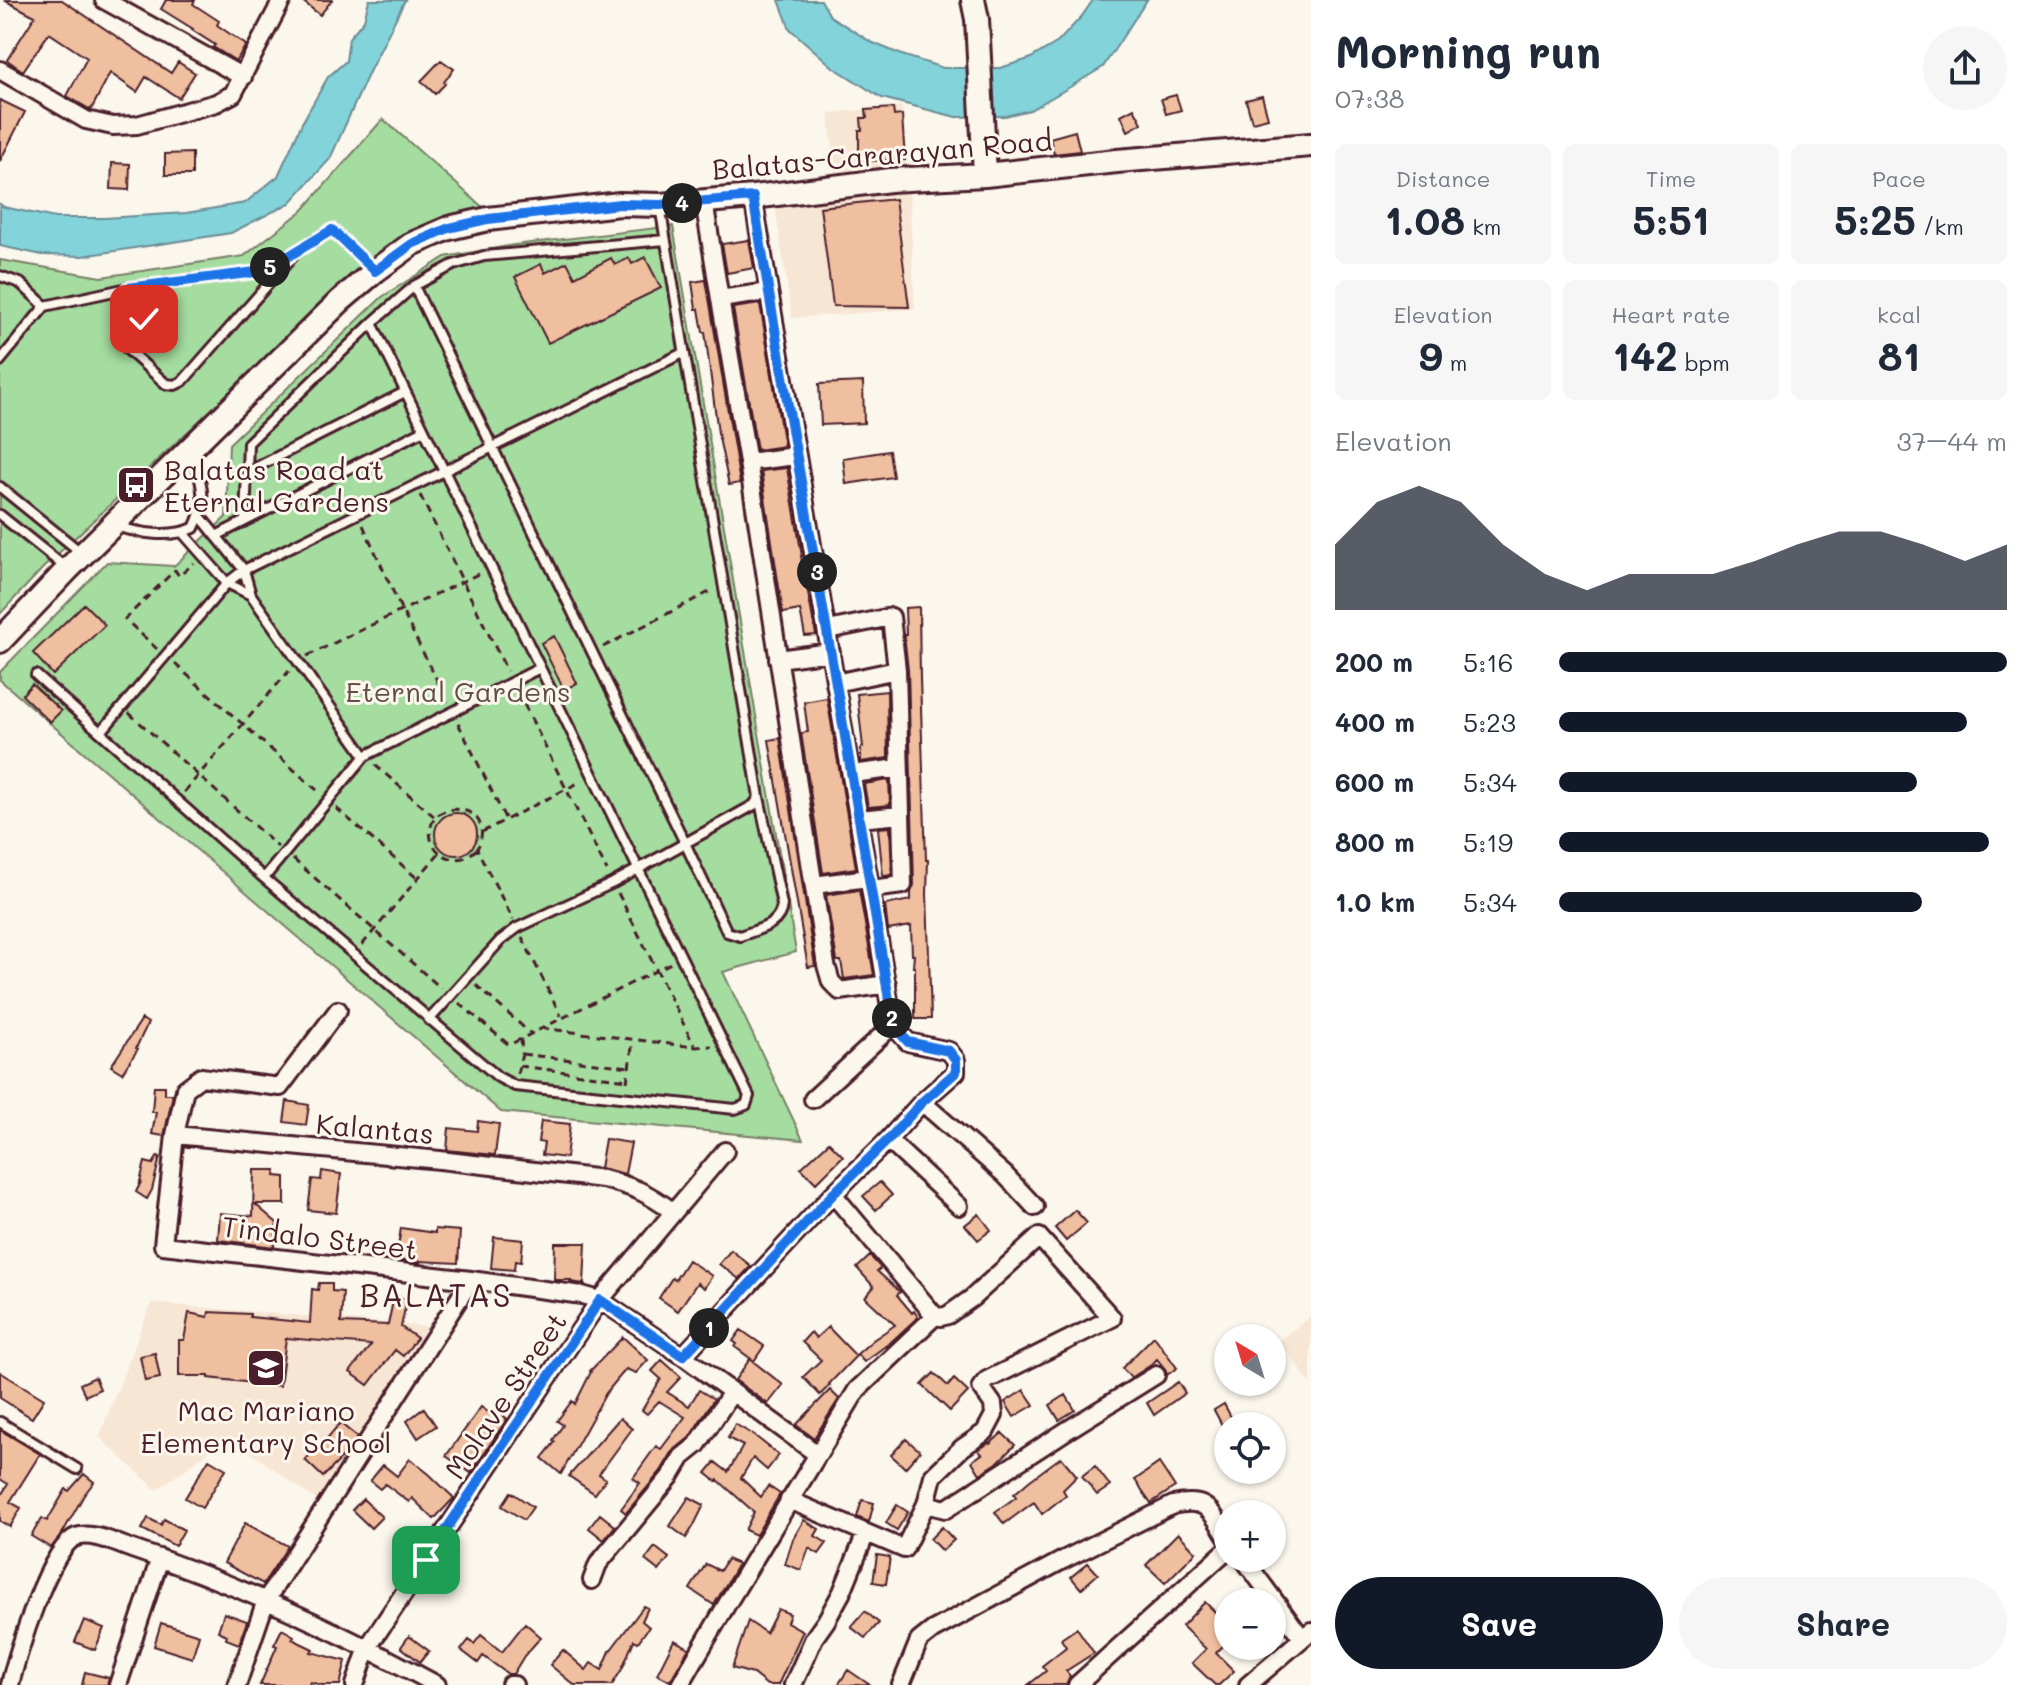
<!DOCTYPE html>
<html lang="en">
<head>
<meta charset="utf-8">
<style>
	:root { --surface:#fff; --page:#f6f6f7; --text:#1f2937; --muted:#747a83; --accent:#111827 }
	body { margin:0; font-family:Mali,sans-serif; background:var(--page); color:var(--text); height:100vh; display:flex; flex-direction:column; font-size:30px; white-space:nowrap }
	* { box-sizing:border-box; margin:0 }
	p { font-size:26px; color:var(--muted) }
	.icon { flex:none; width:44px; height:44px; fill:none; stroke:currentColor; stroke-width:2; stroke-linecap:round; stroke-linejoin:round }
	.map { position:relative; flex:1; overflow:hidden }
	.details { display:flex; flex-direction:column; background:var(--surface); width:720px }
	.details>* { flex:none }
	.needle { width:52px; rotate:322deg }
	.controls { position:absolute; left:1214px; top:1324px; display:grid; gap:16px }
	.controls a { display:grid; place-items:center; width:72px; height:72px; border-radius:50%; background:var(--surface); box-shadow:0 2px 6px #0004; font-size:40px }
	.pin { position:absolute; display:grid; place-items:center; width:68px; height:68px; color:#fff; margin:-34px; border-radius:16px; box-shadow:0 4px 12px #0006 }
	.km { position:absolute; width:40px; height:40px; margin:-20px; border-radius:50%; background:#222; color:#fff; font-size:22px; line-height:40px; text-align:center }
	.round { display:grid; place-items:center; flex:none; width:84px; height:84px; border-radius:42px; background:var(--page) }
	.summary { display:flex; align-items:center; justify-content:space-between; height:136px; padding:0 24px }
	h1 { font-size:44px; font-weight:800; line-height:60px }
	.stats { display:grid; grid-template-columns:repeat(3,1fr); gap:12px; height:136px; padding:8px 24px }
	.stats div { display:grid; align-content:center; border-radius:12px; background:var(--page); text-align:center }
	.stats b { font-size:40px; font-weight:800 }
	.stats small { font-size:22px; font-weight:400 }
	.stats p { font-size:22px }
	.chart { height:224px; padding:16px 24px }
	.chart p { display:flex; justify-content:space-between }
	.chart svg { width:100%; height:144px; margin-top:8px; fill:var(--accent); opacity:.7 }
	.primary-button { display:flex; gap:16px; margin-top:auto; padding:16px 24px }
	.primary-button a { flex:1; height:92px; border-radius:48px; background:var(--accent); color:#fff; font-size:32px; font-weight:800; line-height:92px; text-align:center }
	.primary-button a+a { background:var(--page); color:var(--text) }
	ul { padding:0 24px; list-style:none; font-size:26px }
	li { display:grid; grid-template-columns:128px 96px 1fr; align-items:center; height:60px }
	li i { height:20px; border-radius:10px; background:var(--accent) }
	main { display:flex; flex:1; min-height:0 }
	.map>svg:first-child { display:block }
	.built { fill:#f8e6d5 }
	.green { fill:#a5dca0; stroke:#787e66; stroke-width:2 }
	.water { fill:#82d3da; stroke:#6c8b94; stroke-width:2 }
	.building { fill:#f0bfa0; stroke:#4a1f2b; stroke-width:2 }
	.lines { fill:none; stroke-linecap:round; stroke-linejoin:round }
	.lane-casing { stroke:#4a1f2b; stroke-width:14 }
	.street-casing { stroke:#4a1f2b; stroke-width:22 }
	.secondary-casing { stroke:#4a1f2b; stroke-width:28 }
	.path { stroke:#4a1f2b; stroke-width:3; stroke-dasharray:8 6; stroke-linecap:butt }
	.lane { stroke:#fbf7ec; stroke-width:8 }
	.street { stroke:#fbf7ec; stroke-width:16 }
	.secondary { stroke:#fbf7ec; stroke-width:22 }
	.route-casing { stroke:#fff; stroke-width:16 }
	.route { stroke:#1a73e8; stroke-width:10 }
	.labels { text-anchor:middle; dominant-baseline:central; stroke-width:6; stroke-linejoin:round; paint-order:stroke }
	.street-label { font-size:28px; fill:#4a1f2b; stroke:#fbf7ec }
	.poi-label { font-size:28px; fill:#4a1f2b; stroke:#fbf7ec; text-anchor:start }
	.park-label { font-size:28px; fill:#614e48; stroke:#fbf7ec }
	.quarter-label { font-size:32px; letter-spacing:2px; fill:#4a1f2b; stroke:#fbf7ec }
</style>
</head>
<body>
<main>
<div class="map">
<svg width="1311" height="1685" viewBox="0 0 1311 1685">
	<rect width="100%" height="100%" fill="#fbf7ec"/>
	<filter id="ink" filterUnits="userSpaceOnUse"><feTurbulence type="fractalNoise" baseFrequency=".0125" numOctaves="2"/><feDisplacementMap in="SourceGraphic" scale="16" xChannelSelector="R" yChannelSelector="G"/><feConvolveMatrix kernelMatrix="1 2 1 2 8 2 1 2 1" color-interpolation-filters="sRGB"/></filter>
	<g filter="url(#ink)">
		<!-- built -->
		<path class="built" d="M902 106 907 165 835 172 829 113Z
			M909 186 915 309 792 318 775 206Z
			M151 1303 433 1327 319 1502 229 1437 157 1490 99 1437Z
			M1311 1316V1385L1279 1340Z"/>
		<!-- green -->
		<path class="green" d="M383 119 486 210 414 232 372 258 44 567 0 614V260L101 277 244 256 302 211Z
			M673 226 796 952 723 972 803 1140 501 1112 0 680V672L107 562 174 566 226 517 229 444 382 297 445 257 514 245Z"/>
		<!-- water -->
		<path class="water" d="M369 0H405L370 70 330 159 290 203 231 233 83 256 42 255 0 246V204L4 207 55 218H104L186 213 245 203 278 176 302 123 328 77 346 61 349 38 364 20Z
			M779 0H821L830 16 871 42 902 55 943 68H1000L1029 59 1058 42 1082 16 1093 0H1147L1103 67 1070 87 1030 110 1005 116 956 117 882 98 833 67 790 29Z"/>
		<!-- building -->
		<path class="building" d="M4 0H62L171 73 178 62 195 73 179 98 146 77 137 92 110 73 91 110 67 96 87 58 49 33 23 71 7 60 35 16Z
			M166 0H195L193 4 219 21 217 25 246 45 236 61 213 47 215 45 192 30 193 29 161 9Z
			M301 0H332L320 15Z
			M441 60 454 69 444 82 445 84 435 94 421 81Z
			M1176 95 1181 110 1166 114 1161 99Z
			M1262 96 1268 118 1252 122 1246 100Z
			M0 100 25 112 0 161Z
			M893 108 894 116 902 115 905 160 859 161V130H862L861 118H867L866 110Z
			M1134 108 1142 123 1128 131 1121 115Z
			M1075 131 1080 151 1054 154 1050 138Z
			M192 153V175H165V154Z
			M112 163 130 164 129 190 111 189Z
			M895 199 909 307 833 306 820 207Z
			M749 240 754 268 727 273 722 244Z
			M645 257 661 288 548 343 515 277 541 264 545 273 567 262 575 277 611 258 615 265 629 258 632 264Z
			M706 280 740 483 729 485 718 433 705 332H703L699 309H696L692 282Z
			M760 304 784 446 757 450 733 308Z
			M863 382 864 423 821 425 819 384Z
			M889 451 893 477 846 484 843 458Z
			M787 468 802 556H801L816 635 805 636 800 610 783 613 761 471Z
			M84 604 105 625 53 675 33 653Z
			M919 607 920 678 925 830 926 860H928L927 893 931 1019H915V967H913L914 955H912L911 926 888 930 885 905 911 900V892L914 885 908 670 904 634H906L905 608Z
			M554 636 577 683 564 690 541 643Z
			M32 684 61 711 50 722 22 695Z
			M887 691 888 758 861 762V747H863L857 694Z
			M827 698 856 868 823 873 801 733 808 732 804 702Z
			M780 738 815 966 808 967 769 740Z
			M889 780 890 805 868 807 864 784Z
			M435 834a21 21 0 1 1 42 0a21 21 0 1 1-42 0Z
			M890 827 892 875 883 876 878 828Z
			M859 890 874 975 844 979 841 961H837L826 895Z
			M142 1019 148 1023 136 1048 138 1049 122 1073 111 1066Z
			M154 1086H165V1094H173L164 1136 152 1134 156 1112H152Z
			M287 1101 309 1105 306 1125 284 1122Z
			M478 1121 499 1124 495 1155 447 1150 449 1128 477 1131Z
			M541 1121 570 1124 566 1158 542 1155 544 1143 538 1142Z
			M605 1139 631 1143 625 1174 600 1168Z
			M829 1142 843 1156 816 1183 801 1168Z
			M158 1156 160 1157 152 1190 147 1199 136 1192 141 1182H140L145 1162 153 1164Z
			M254 1170H276L275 1176 285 1177V1204H255L277 1223 274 1247 218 1240 220 1213 253 1216Z
			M322 1171 341 1174 336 1213 308 1210 312 1179 321 1180Z
			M880 1182 892 1195 876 1210 863 1196Z
			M1075 1210 1087 1223 1066 1241 1055 1228Z
			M979 1214 991 1230 978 1240 965 1225Z
			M401 1228 435 1233V1229L460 1231 458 1263 420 1261V1263L396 1260Z
			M494 1237 523 1240 521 1262 515 1261 514 1270 491 1268Z
			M555 1243H586L584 1284 571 1282V1280H554Z
			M731 1250 751 1266 739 1279 719 1264Z
			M870 1256 881 1268 877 1271 900 1292 897 1295 912 1313 914 1311 918 1317 892 1341 864 1362 857 1354 873 1340 895 1325 865 1297 874 1287 857 1268Z
			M688 1260 712 1276 704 1288 697 1283 678 1311 659 1298 672 1278 675 1280Z
			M319 1283H332V1291L343 1292 341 1323 388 1325 394 1296 407 1299 401 1327 417 1338 403 1356 395 1350 368 1385 350 1372 371 1345 286 1338 280 1386 209 1378V1376H179V1340H184L189 1313 208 1317 209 1312 250 1314V1317L310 1323 312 1289 318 1290Z
			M828 1327 856 1356 829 1384 830 1385 820 1395 803 1377 821 1360 802 1342 811 1332 816 1338Z
			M741 1330 764 1346 754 1361 735 1347 737 1344 733 1341Z
			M1154 1336 1177 1368 1167 1375 1165 1369 1157 1359 1151 1365 1131 1378 1122 1368Z
			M623 1337 648 1360 636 1373 626 1369 606 1393 561 1474 542 1458 555 1442 553 1440 563 1425 557 1421 572 1401 575 1404 591 1372 590 1371Z
			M155 1353 160 1378 145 1381 140 1356Z
			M750 1359 783 1385 768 1404 735 1380Z
			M662 1360 681 1377 667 1392 689 1406 699 1390 714 1399 689 1438 673 1451 661 1471 626 1513 621 1509 640 1483 633 1478 656 1446 661 1449 685 1417 659 1401 647 1414 642 1410 661 1379 652 1371Z
			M0 1372 44 1399 32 1418 0 1398Z
			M934 1373 948 1386 954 1379 968 1392 950 1411 922 1385Z
			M95 1377 100 1389 85 1396 80 1384Z
			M1178 1382 1185 1393 1154 1415 1147 1403Z
			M830 1390 839 1399 814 1438 796 1425Z
			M1024 1390 1034 1405 1014 1417 1005 1402Z
			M1066 1395 1075 1410 1059 1420 1050 1405Z
			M1224 1404 1232 1419 1222 1425 1214 1410Z
			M481 1407 495 1417 500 1412 507 1419 471 1473 446 1456Z
			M424 1408 436 1426 418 1438 407 1421Z
			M620 1418 632 1429 599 1474 606 1479 595 1494 569 1476Z
			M340 1423 357 1437 346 1454 323 1477 305 1460 319 1446 320 1447Z
			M735 1424 755 1436 779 1455 767 1470 753 1458 741 1478 761 1497 768 1486 780 1494 756 1535 745 1530 754 1512 718 1480 717 1482 706 1473 715 1462 728 1472 743 1446 728 1438Z
			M0 1430 40 1454 10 1502 21 1508 10 1527 0 1521V1497L8 1484 0 1479Z
			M1002 1433 1015 1445 997 1463 980 1474 972 1461 982 1454 978 1450 989 1443 990 1444Z
			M906 1439 920 1451 905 1468 891 1455Z
			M1061 1457 1077 1476 1063 1490 1066 1495 1042 1514 1034 1502 1004 1524 995 1512 1016 1497 1014 1494 1029 1481Z
			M209 1459 226 1469 202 1508 185 1498Z
			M410 1459 429 1474 454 1498 434 1519 412 1498 409 1502 385 1484 380 1489 370 1481 383 1465 397 1476Z
			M1159 1463 1175 1487 1151 1503 1135 1480Z
			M1095 1466 1110 1486 1097 1495 1082 1476Z
			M84 1474 94 1482 84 1495 62 1534 51 1548 31 1536 42 1518 47 1521 66 1489 69 1491Z
			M511 1492 533 1507 524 1520 502 1506Z
			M689 1497 704 1505 693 1527 686 1538 670 1526Z
			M363 1499 382 1517 371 1528 352 1510Z
			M862 1500 874 1503 869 1522 857 1517Z
			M897 1505 908 1512 897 1530 886 1523Z
			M600 1514 615 1526 604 1540 589 1528Z
			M148 1518 161 1525 164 1519 184 1530 175 1546 142 1529Z
			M804 1520 819 1529 815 1536 827 1543 819 1554 809 1548 801 1570 785 1564 793 1539Z
			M245 1523 288 1546 263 1584 224 1563Z
			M942 1527 954 1540 942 1551 930 1539Z
			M1178 1533 1196 1552 1165 1583 1146 1565Z
			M655 1547 669 1558 659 1571 645 1560Z
			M877 1555 890 1557 886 1584 873 1582Z
			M727 1559 738 1564 714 1605 690 1589 706 1564 720 1571Z
			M1088 1563 1098 1574 1081 1589 1071 1577Z
			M1205 1602 1228 1625V1641L1216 1653 1234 1671 1219 1685H1215L1192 1663 1206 1649 1182 1626Z
			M644 1606 648 1608 642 1621 649 1627 638 1642 634 1640 622 1669 612 1685H574L550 1665 563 1650 586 1670 591 1663 602 1670 610 1651Z
			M778 1609 790 1614 787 1622 803 1631 778 1685H767L753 1674 732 1668 748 1621 766 1633Z
			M865 1611 879 1623 865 1638 851 1627Z
			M224 1613 247 1621 239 1644 226 1639 227 1635 218 1631Z
			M84 1620 104 1628 95 1650 75 1642Z
			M161 1623 199 1635 192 1658 154 1646Z
			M525 1623 541 1637 524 1656 513 1674H508L483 1656 478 1663 461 1650 469 1640 474 1644 481 1635 502 1652Z
			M1077 1628 1094 1653 1066 1671 1070 1676 1066 1685H1028L1046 1671 1042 1666 1066 1647 1061 1639Z
			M282 1629 294 1636 292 1639 313 1649 311 1652 346 1661 340 1685H322L310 1682 309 1685H260L277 1646 274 1645Z
			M409 1636 429 1651 420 1662 401 1647Z
			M674 1640 689 1648 670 1681 657 1674Z
			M848 1670 870 1685H838Z
			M85 1672 109 1678 107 1685H82Z"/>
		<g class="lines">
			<!-- lane casing -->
			<g class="lane-casing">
				<path id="lane" d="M0 276 20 283 45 306
					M414 286 685 843 727 932 740 936C757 929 780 927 782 905L759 797
					M128 288C138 302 150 316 137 332 132 339 129 341 128 350L166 384 175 385 183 381 293 256
					M0 361 45 306 128 288 264 271 332 230 375 271
					M247 472 405 392
					M0 487 83 554
					M0 515 65 567
					M200 516 244 570 251 595 365 756
					M245 521 248 443 372 323 414 286 453 265 484 256 665 240
					M114 526C140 533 169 539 194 528 209 498 201 482 192 451
					M183 533 227 583 251 595
					M216 536 424 430
					M36 675 264 878 498 1077 515 1086 735 1109 746 1105 749 1096 372 323
					M101 732 227 583 244 570 683 353
					M264 878 365 756 540 668
					M429 1020 500 941 517 928 613 883 754 805 759 797 660 206
					M0 1422 77 1469"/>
			</g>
			<!-- street casing -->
			<g class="street-casing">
				<path id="street" d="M104 0 243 77
					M0 70 86 120 113 126 137 125 216 103 233 94 282 0
					M704 201 720 299
					M768 292 720 299 748 462 795 456
					M748 462 826 965 831 982 840 991 887 984
					M828 630 891 617 897 670 903 885 871 889
					M778 659 831 652
					M835 683 897 670
					M852 774 899 768
					M859 819 901 815
					M814 885 868 878
					M338 1010 280 1087 201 1077 185 1089 175 1135 163 1245 471 1280 582 1295 600 1300 683 1356 817 1454
					M813 1099 893 1025
					M922 1102 1005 1175 1035 1207
					M175 1135 440 1160 603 1179C632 1186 648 1193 672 1211
					M888 1140 959 1206
					M833 1194 935 1316
					M683 1356 833 1194 888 1140 922 1102 956 1072V1060L949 1051 908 1042 893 1025C848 749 798 474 753 197
					M926 1504 946 1509 1066 1431 1156 1375
					M1243 1558 1302 1638
					M592 1580 598 1564 670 1477 682 1457 697 1445 732 1392
					M10 1685C16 1657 50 1546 76 1537 94 1531 119 1545 135 1550 240 1585 340 1632 437 1685
					M118 1685 160 1558
					M237 1685 266 1600 471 1280
					M355 1685 368 1647 600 1300 725 1151
					M510 1685H514
					M680 1685 727 1604 857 1390 935 1316 941 1317 948 1315 972 1298 1039 1237 1112 1318 987 1380 981 1387 993 1404 994 1415 985 1432 962 1448 933 1476 926 1504 904 1549 789 1500
					M793 1685 814 1638 826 1621 842 1592 866 1533
					M901 1685 919 1641 933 1630 1063 1560 1173 1505C1209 1497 1210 1511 1228 1538
					M1077 1685 1228 1549
					M1248 1685 1311 1631"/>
			</g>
			<!-- secondary casing -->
			<g class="secondary-casing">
				<path id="secondary" d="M973 0 977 19 985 175
					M0 641 68 569 340 301 375 271 412 244 449 228 488 219 620 204 660 205 753 197 890 180 985 175 1117 161 1311 145"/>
			</g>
			<!-- path -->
			<path class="path" d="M420 495 507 671
				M363 525 402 611 448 702
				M603 647 713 590
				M157 649 125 619 175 570 179 576 194 563
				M307 656 480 573
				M175 664 319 792
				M518 692 607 871
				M129 713 278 847
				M458 723 506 820
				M375 765 436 818
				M184 792 289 671
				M336 808 418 879
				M482 832 582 781
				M477 849C473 852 470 855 466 857 452 863 435 854 431 839 422 795 501 801 477 849L513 920
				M293 859 441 988
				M618 893 695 1047
				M522 937 561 1016
				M362 945 439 853
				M476 985 530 1033
				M459 1003 509 1045 673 962
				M541 1028 695 1047 712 1046
				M522 1054 629 1067
				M519 1066 628 1080
				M517 1074 522 1054 521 1038
				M627 1082 633 1041"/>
			<!-- lane -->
			<use href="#lane" class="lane"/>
			<!-- street -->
			<use href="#street" class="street"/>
			<!-- secondary -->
			<use href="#secondary" class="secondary"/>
		</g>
	</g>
	<g class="lines" filter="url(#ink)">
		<!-- route casing -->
		<g class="route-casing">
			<path id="route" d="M144 319 142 308 128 288 264 271 332 230 375 271 412 244 449 228 488 219 620 204 660 205 753 197C798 473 849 748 893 1025L908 1042 949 1051 956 1060V1072L922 1102 888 1140 833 1194 683 1356 600 1300 426 1560"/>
		</g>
		<!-- route -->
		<use href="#route" class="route"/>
	</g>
	<!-- icons -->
	<defs>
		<g id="bus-square" transform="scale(2)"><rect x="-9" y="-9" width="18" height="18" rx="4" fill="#4a1f2b" stroke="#fbf7ec"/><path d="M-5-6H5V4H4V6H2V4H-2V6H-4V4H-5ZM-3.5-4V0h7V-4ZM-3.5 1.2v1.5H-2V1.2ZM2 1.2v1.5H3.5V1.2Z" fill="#fff"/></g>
		<g id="school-square" transform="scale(2)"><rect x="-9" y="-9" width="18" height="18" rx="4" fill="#4a1f2b" stroke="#fbf7ec"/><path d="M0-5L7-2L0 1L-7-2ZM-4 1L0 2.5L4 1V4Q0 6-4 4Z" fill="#fff"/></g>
	</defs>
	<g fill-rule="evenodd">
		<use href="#bus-square" x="136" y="485"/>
		<use href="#school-square" x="266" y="1368"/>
	</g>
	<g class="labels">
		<!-- street labels -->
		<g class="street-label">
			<text transform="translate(882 154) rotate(-5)">Balatas-Cararayan Road</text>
			<text transform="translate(375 1128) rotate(5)">Kalantas</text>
			<text transform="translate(320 1237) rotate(7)">Tindalo Street</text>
			<text transform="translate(505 1395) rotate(-56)">Molave Street</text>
		</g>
		<!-- poi labels -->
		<g class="poi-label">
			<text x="164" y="469">Balatas Road at<tspan x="164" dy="32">Eternal Gardens</tspan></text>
			<text x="266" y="1410" text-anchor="middle">Mac Mariano<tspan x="266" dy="32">Elementary School</tspan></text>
		</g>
		<!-- park labels -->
		<g class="park-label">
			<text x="458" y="691">Eternal Gardens</text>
		</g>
		<!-- quarter labels -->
		<g class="quarter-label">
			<text x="436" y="1294">BALATAS</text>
		</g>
	</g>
</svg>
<div class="controls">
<a><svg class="needle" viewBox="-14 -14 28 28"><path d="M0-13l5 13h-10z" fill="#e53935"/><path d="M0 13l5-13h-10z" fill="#747a83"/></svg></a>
<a><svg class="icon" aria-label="locate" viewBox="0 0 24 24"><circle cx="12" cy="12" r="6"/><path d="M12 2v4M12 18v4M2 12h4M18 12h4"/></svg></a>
<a>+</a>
<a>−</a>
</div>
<div class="pin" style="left:426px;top:1560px;background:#1e9e55"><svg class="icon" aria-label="arrive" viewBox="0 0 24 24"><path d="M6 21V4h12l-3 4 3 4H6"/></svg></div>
<div class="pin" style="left:144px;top:319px;background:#d93025"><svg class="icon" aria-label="check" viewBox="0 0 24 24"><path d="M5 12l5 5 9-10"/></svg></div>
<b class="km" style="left:709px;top:1328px">1</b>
<b class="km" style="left:892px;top:1018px">2</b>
<b class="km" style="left:817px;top:572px">3</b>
<b class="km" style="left:682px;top:203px">4</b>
<b class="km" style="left:270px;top:267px">5</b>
</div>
<section class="details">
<div class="summary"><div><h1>Morning run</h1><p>07:38</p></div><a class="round"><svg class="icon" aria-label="share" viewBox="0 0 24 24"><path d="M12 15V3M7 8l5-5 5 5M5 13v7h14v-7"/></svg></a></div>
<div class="stats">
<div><p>Distance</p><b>1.08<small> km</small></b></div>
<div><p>Time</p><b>5:51</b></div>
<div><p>Pace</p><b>5:25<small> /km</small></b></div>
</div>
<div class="stats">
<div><p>Elevation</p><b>9<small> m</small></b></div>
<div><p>Heart rate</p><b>142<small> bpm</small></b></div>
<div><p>kcal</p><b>81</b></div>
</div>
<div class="chart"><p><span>Elevation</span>37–44 m</p>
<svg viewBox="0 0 160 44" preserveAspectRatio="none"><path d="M0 44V24L10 11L20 6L30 11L40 24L50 33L60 38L70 33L80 33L90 33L100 29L110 24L120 20L130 20L140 24L150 29L160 24V44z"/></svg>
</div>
<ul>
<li><b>200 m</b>5:16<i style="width:100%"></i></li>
<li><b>400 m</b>5:23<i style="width:91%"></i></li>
<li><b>600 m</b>5:34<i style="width:80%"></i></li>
<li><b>800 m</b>5:19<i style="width:96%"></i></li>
<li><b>1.0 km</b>5:34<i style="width:81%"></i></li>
</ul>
<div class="primary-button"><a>Save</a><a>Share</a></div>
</section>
</main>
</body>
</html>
